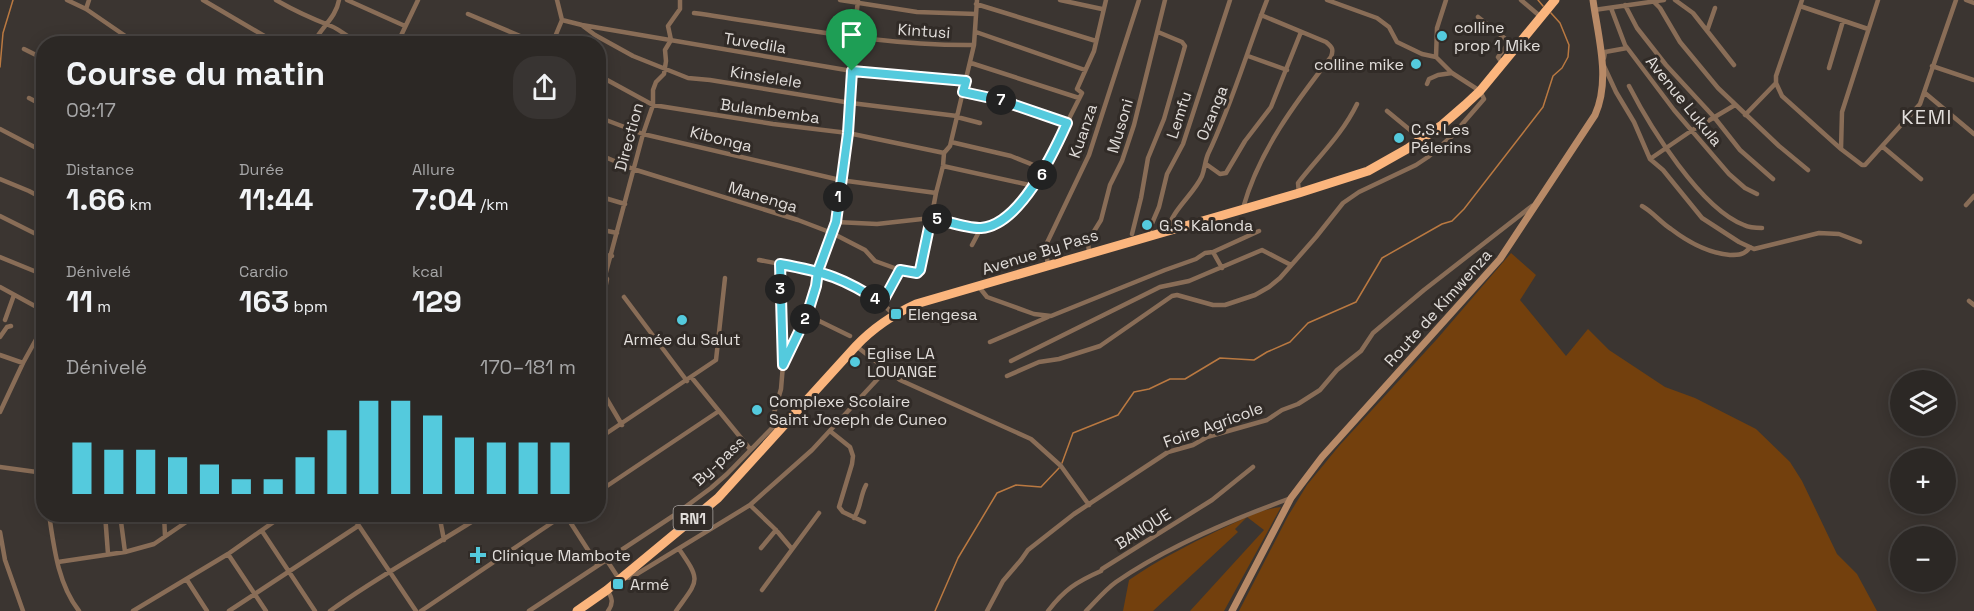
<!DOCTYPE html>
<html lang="fr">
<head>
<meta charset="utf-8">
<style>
	:root { --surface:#2c2825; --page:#383432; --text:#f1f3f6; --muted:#a6a6a7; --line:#484442; --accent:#54cadd }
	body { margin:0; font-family:"Space Grotesk",sans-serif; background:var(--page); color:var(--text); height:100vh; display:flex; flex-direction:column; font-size:22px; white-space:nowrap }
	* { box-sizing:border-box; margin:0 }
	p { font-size:20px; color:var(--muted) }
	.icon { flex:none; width:33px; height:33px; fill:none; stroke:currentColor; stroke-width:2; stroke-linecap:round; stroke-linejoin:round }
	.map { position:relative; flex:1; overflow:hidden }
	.side { position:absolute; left:36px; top:36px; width:570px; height:486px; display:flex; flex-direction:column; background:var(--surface); border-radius:24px; box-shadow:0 3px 15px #0003,0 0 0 2px var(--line) }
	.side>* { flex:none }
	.fabs { position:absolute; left:1890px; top:370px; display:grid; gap:12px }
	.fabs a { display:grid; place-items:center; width:66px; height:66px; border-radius:50%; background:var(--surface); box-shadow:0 3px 15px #0003,0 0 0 2px var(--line); font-size:30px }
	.pin { position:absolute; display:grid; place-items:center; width:51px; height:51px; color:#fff; margin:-62px -26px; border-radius:50% 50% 50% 0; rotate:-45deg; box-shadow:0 0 6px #0007 }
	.pin .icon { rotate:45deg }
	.km { position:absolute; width:30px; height:30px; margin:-15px; border-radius:50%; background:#222; color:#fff; font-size:16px; line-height:30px; text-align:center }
	.round { display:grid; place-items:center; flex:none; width:63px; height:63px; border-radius:24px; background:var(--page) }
	.overview { display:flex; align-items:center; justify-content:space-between; height:102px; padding:0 30px }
	h1 { font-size:33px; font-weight:700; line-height:45px }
	.metrics { display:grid; grid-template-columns:repeat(3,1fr); gap:9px; height:102px; padding:6px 30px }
	.metrics div { display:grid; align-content:center }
	.metrics b { font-size:30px; font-weight:700 }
	.metrics small { font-size:16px; font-weight:400 }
	.metrics p { font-size:16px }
	.chart { height:168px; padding:12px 30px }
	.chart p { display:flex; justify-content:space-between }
	.chart svg { width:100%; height:108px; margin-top:6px; stroke:var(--accent); stroke-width:6 }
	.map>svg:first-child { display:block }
	.green { fill:#73400d }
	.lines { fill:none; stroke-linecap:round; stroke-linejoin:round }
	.stream { stroke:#ba7941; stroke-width:1.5 }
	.street { stroke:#896d57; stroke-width:4.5 }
	.secondary { stroke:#b88a67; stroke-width:7 }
	.highway { stroke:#fbb57d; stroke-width:9 }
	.route-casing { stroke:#fff; stroke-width:12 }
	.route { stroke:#54cadd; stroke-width:8 }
	.poi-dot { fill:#54cadd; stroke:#312b27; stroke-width:2 }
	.labels { text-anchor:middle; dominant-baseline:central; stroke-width:6; stroke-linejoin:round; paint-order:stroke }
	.shield { fill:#312b27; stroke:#ada8a5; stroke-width:1.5 }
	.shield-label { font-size:15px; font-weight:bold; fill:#e2dedb }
	.poi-label { font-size:16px; fill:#e2dedb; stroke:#312b27; text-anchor:start }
	.street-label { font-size:16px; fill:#e2dedb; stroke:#312b27 }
	.quarter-label { font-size:20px; letter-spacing:1.5px; fill:#e2dedb; stroke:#312b27 }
</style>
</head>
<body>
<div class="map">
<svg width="1974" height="611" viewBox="0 0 1974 611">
	<rect width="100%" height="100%" fill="#3b3531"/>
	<!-- green -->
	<path class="green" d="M1511 253 1536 275 1520 300 1566 356 1588 329 1609 350 1665 387 1695 398 1756 429 1790 462 1802 481 1837 554 1857 574 1877 611H1239L1288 516 1307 485 1339 446 1437 339Z
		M1281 507 1224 611H1190L1264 530 1247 517 1235 529 1238 532 1153 611H1123L1129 580C1158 560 1188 545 1219 530 1242 520 1256 510 1281 507Z"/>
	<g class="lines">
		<!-- stream -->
		<path class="stream" d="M1538 0 1543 6
			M0 67 3 33 13 0
			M1062 463 1073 433 1118 415 1134 392 1149 389 1170 379H1185L1220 358 1254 360 1267 352 1290 342 1308 323 1356 302 1382 258 1442 224 1452 221 1464 209 1543 107 1553 76 1562 68 1568 57 1569 45 1560 23 1551 13
			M935 611 958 558 997 493 1016 485 1041 487 1059 468"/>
		<!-- street -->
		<path class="street" d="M67 0 86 9 137 44
			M203 0 278 44
			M276 0C293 10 313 19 331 26 341 30 350 39 360 44
			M347 0 405 26
			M557 0 562 20 582 25 852 71 966 81
			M840 0 917 12 976 14
			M1060 0 1102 9
			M1327 0 1377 18 1389 27 1397 42 1422 54 1436 57
			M1521 0 1541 17
			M1675 0 1693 13 1734 65
			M1802 0 1776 76V83L1782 96 1841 149 1862 165H1865L1920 104 1956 0
			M1966 0 1974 3
			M1653 1 1660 8 1680 42 1718 88 1779 146 1808 170
			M976 4 1096 41
			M1625 5 1637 28 1666 65 1714 117 1740 150 1773 179
			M1800 6 1868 29
			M1611 8 1625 45 1674 110 1729 174 1745 188 1757 194
			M86 9 89 0
			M1594 10 1664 0
			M694 13C787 26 880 46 974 45
			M468 14 539 44
			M1478 17 1508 41 1507 45 1498 57 1502 63
			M583 26 595 35 633 56 688 78 710 80 851 103 957 116
			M1707 31 1715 8
			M976 32 1085 70
			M313 44C321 27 336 18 339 0
			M397 44 418 0
			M552 44 562 20
			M24 49 44 59
			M1248 56 1287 70
			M1604 58 1605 52 1627 48
			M971 63 1079 98
			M1604 66 1616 92 1634 122 1650 159 1663 170 1702 218 1739 242 1754 249 1819 233 1839 234 1860 242
			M1932 66 1974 80
			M1829 68 1843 21
			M598 75 653 105 773 124 848 133 944 153
			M1427 84 1429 79 1438 75 1452 73
			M1629 86C1650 127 1701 209 1744 225 1750 228 1756 228 1762 228
			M963 92 1000 100 1067 123
			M1925 93 1974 134
			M29 98 44 106
			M1387 111 1421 139
			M1745 115 1776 83
			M598 117 643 134 840 180 936 193
			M957 117 980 123
			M0 129 44 152
			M951 142 1011 156 1041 168 1044 171
			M1883 147 1921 179
			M1841 149 1842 112 1878 0
			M598 154 633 169 798 220 832 233 865 250 875 261 900 270 917 273 920 270 923 262 936 193 943 166 944 153 950 146 974 45 977 0
			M1650 159 1691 131 1735 105
			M1206 164 1220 174 1226 173 1245 141 1271 107 1301 32
			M943 166 1034 186
			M0 179 29 191 44 199
			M1299 193 1298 183C1318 157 1342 135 1357 104
			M598 196 625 204
			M1966 205 1974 196
			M1642 206C1653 212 1660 222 1671 229 1688 242 1708 253 1730 255 1738 255 1745 255 1750 247
			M1243 208C1259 151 1295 103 1331 57 1334 49 1332 47 1326 42L1261 15
			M0 216 44 238
			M836 222 877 224 931 218 981 228 993 224 1012 211 1038 180 1082 93 1077 89 1094 51 1106 0
			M598 229 617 233
			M1168 230C1171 211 1194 194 1202 176 1205 168 1205 161 1208 154 1232 104 1247 51 1267 0
			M1132 234 1141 198 1148 158 1164 119 1185 46 1182 42 1158 32
			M1150 235V228L1159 207 1167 174 1183 144 1230 0
			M972 245 981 228
			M1213 252 1222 268
			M1089 253 1088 241 1101 220 1110 185 1122 161 1134 125 1165 0
			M598 254 612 256
			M0 257 44 275
			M759 260C813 270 852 276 894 314
			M780 264 783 363
			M1048 265 1045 247 1089 155 1139 0
			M0 287 44 311
			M979 287 987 297 1034 314 1051 316 1165 270 1196 259 1205 253 1213 252 1259 231
			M624 297 687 381
			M1969 301 1974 305
			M882 303 900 270
			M807 315 850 336
			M5 320 14 295
			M598 323 607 279 605 276 643 134 653 105V90L656 82 664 74 666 61 665 50 671 40 668 26 680 9V0
			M0 337 7 327 11 326
			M990 342 1048 317
			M856 346 900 380 1031 439 1061 466 1089 505
			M0 355 23 363
			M1011 361 1160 287 1189 281 1262 250 1291 265
			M1007 376 1039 362 1059 359 1100 346 1172 296 1177 295 1213 305H1225L1255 295 1269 287 1280 278 1316 237 1343 203 1359 192 1416 165 1428 157 1451 137 1484 99 1480 91 1452 73 1436 57 1437 28 1446 0
			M692 378 750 449
			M598 384 622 425
			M0 412 23 363 44 325
			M779 431 774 426 772 420 781 389 783 365 807 315 816 286 818 271 836 222 851 103 852 56 858 0
			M830 431 850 447 853 456 852 464 839 507 843 512 864 522
			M598 439 716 360 725 278
			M0 467 44 473
			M598 492 719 411
			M750 505 776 530 792 549
			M49 514C54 548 58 584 79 611
			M105 514 108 554
			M120 514 125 552
			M164 514 165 536
			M351 514 416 611
			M439 514 444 540
			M565 514 597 564
			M50 518 84 514
			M854 518C861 508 860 496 866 485
			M262 531 315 611
			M0 532 5 560 23 611
			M761 548 776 530
			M228 554 266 611
			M606 559 619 579 632 577 750 505 812 450 886 370
			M58 562 125 552 154 544 198 514
			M187 580 207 611
			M607 590C612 597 614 603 608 611
			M762 590 819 513
			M133 611 228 554 285 514
			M229 611 358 526
			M330 611C378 576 433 547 484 514
			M421 611 565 514
			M529 611 673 516 711 488 727 474 774 426
			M676 611C698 580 702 582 679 549
			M987 611 1003 581 1021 560 1028 550 1074 514 1168 452 1193 445 1207 437 1267 420 1282 410 1298 404 1320 390 1337 370 1361 351 1373 333 1424 290 1532 206
			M1048 611C1064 590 1076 582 1101 571L1102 569 1212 500 1253 467
			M1086 611C1095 602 1105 590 1116 582 1167 547 1233 519 1291 498"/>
		<!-- secondary -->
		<path class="secondary" d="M1232 611 1291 498 1322 457 1500 259 1595 115C1611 79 1598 37 1593 0"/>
		<!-- highway -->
		<path class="highway" d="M577 611 607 590 718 498 856 346C874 327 892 315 916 304L1299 193 1368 171 1407 149 1442 125 1465 105 1480 91 1555 0"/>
	</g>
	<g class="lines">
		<!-- route casing -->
		<g class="route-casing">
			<path id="route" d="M852 71 848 133 836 222 818 271 816 286 807 315 783 365 780 264C825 272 844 278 882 303L900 270 917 273 920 270 931 218C944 220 968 229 981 228 1020 225 1053 154 1067 123L1000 100 963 92 966 81 852 71"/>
		</g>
		<!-- route -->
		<use href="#route" class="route"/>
	</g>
	<!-- markers -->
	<g class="poi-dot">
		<circle cx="1442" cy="36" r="6"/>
		<circle cx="1416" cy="64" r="6"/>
		<circle cx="1399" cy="138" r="6"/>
		<circle cx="1147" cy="225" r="6"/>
		<rect x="890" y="308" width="12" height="12" rx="3"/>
		<circle cx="682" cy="320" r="6"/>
		<circle cx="855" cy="362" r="6"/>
		<circle cx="757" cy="410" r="6"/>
		<path d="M475 546h6v6h6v6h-6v6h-6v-6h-6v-6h6z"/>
		<rect x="612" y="578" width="12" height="12" rx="3"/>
	</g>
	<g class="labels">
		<!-- shield labels -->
		<rect class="shield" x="673.5" y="506" width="39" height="24" rx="4.5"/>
		<g class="shield-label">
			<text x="693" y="518">RN1</text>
		</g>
		<!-- poi labels -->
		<g class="poi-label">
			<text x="1454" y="27">colline<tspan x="1454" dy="18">prop 1 Mike</tspan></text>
			<text x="1404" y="64" text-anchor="end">colline mike</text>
			<text x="1411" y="129">C.S. Les<tspan x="1411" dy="18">Pélerins</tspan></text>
			<text x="1159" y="225">G.S. Kalonda</text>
			<text x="908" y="314">Elengesa</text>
			<text x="682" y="339" text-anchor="middle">Armée du Salut</text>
			<text x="867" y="353">Eglise LA<tspan x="867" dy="18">LOUANGE</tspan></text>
			<text x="769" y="401">Complexe Scolaire<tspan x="769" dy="18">Saint Joseph de Cuneo</tspan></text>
			<text x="492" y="555">Clinique Mambote</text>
			<text x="630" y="584">Armé</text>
		</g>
		<!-- street labels -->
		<g class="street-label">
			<text transform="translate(924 31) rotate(4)">Kintusi</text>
			<text transform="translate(755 43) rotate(9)">Tuvedila</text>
			<text transform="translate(766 77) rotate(9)">Kinsielele</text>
			<text transform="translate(1684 101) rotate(51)">Avenue Lukula</text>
			<text transform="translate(770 111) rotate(8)">Bulambemba</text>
			<text transform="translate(1212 113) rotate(-68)">Ozanga</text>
			<text transform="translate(1179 115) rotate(-72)">Lemfu</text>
			<text transform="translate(1120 126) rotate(-74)">Musoni</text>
			<text transform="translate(1083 131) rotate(-71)">Kuanza</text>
			<text transform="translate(629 137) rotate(-75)">Direction</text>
			<text transform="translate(721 139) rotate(14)">Kibonga</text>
			<text transform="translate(763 197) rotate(17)">Manenga</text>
			<text transform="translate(1040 252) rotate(-17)">Avenue By Pass</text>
			<text transform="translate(1438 308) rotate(-48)">Route de Kimwenza</text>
			<text transform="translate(1213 425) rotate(-20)">Foire Agricole</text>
			<text transform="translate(719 461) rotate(-43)">By-pass</text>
			<text transform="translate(1143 529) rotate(-32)">BANQUE</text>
		</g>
		<!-- quarter labels -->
		<g class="quarter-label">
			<text x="1927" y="117">KEMI</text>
		</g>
	</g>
</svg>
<div class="fabs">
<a><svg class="icon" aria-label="layers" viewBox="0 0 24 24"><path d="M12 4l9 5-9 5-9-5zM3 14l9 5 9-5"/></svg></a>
<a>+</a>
<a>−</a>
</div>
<div class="pin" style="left:852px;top:71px;background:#1e9e55"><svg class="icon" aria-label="arrive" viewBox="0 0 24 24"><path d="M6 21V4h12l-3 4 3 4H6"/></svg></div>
<b class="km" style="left:838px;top:197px">1</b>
<b class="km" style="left:805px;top:319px">2</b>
<b class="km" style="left:780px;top:289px">3</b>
<b class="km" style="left:875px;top:299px">4</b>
<b class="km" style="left:937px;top:219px">5</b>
<b class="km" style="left:1042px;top:175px">6</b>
<b class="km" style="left:1001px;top:100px">7</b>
<section class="side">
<div class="overview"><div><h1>Course du matin</h1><p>09:17</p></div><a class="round"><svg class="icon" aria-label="share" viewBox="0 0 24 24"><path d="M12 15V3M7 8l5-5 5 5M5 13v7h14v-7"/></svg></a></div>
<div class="metrics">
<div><p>Distance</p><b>1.66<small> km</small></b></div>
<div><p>Durée</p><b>11:44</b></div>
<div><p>Allure</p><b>7:04<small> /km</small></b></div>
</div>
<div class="metrics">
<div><p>Dénivelé</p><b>11<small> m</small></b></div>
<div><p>Cardio</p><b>163<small> bpm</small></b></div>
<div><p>kcal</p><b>129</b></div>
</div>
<div class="chart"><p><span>Dénivelé</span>170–181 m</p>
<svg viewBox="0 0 160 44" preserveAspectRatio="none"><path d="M5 44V23M15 44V26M25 44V26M35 44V29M45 44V32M55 44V38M65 44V38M75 44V29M85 44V18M95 44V6M105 44V6M115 44V12M125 44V21M135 44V23M145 44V23M155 44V23"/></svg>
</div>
</section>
</div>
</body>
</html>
